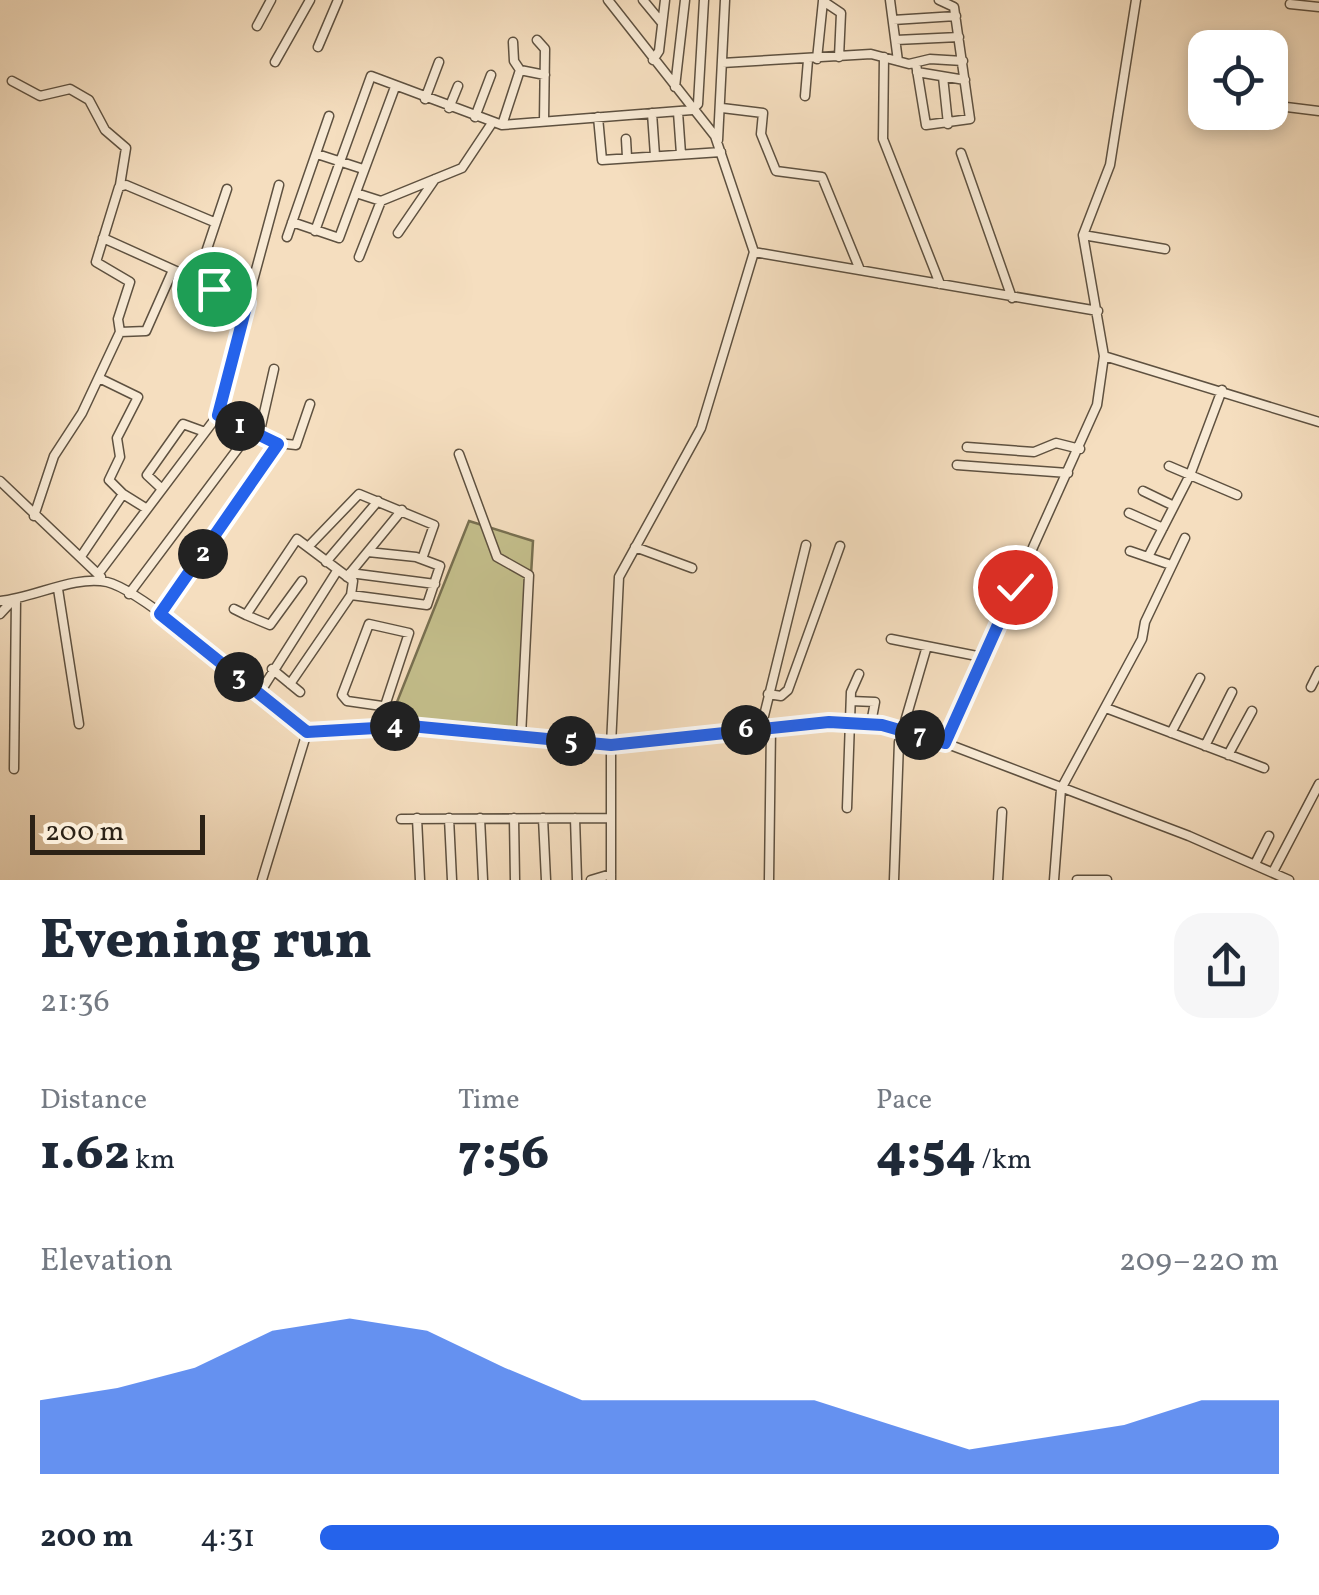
<!DOCTYPE html>
<html lang="en">
<head>
<meta charset="utf-8">
<style>
	:root { --surface:#fff; --page:#f6f6f7; --text:#1f2937; --muted:#747a83; --accent:#2563eb }
	body { margin:0; font-family:Vollkorn,serif; background:var(--page); color:var(--text); height:100vh; display:flex; flex-direction:column; font-size:38px; white-space:nowrap }
	* { box-sizing:border-box; margin:0 }
	p { font-size:32px; color:var(--muted) }
	.icon { flex:none; width:55px; height:55px; fill:none; stroke:currentColor; stroke-width:2; stroke-linecap:round; stroke-linejoin:round }
	.map { position:relative; height:880px; overflow:hidden }
	.drawer { display:flex; flex-direction:column; background:var(--surface); flex:1 }
	.drawer>* { flex:none }
	.fabs { position:absolute; left:1188px; top:30px; display:grid; gap:20px }
	.fabs a { display:grid; place-items:center; width:100px; height:100px; border-radius:20px; background:var(--surface); box-shadow:0 5px 15px #0003; font-size:50px }
	.scale { position:absolute; left:30px; bottom:25px; width:175px; box-sizing:border-box; padding-left:10px; border:5px solid #2c2216; border-top:0; font-size:28px; line-height:35px; white-space:nowrap; color:#2c2216; -webkit-text-stroke:8px #f8ead5; paint-order:stroke }
	.pin { position:absolute; display:grid; place-items:center; width:85px; height:85px; color:#fff; margin:-42px; border:5px solid #fff; border-radius:50%; box-shadow:0 2px 10px #0007 }
	.km { position:absolute; width:50px; height:50px; margin:-25px; border-radius:50%; background:#222; color:#fff; font-size:28px; line-height:50px; text-align:center }
	.round { display:grid; place-items:center; flex:none; width:105px; height:105px; border-radius:30px; background:var(--page) }
	.head { display:flex; align-items:center; justify-content:space-between; height:170px; padding:0 40px }
	h1 { font-size:55px; font-weight:800; line-height:75px }
	.stats { display:grid; grid-template-columns:repeat(3,1fr); gap:15px; height:170px; padding:10px 40px }
	.stats div { display:grid; align-content:center }
	.stats b { font-size:50px; font-weight:800 }
	.stats small { font-size:28px; font-weight:400 }
	.stats p { font-size:28px }
	.chart { height:280px; padding:20px 40px }
	.chart p { display:flex; justify-content:space-between }
	.chart svg { width:100%; height:180px; margin-top:10px; fill:var(--accent); opacity:.7 }
	ul { padding:0 40px; list-style:none; font-size:32px }
	li { display:grid; grid-template-columns:160px 120px 1fr; align-items:center; height:75px }
	li i { height:25px; border-radius:12px; background:var(--accent) }
	.map>svg:first-child { display:block }
	.green { fill:#c4bf8c; stroke:#787051; stroke-width:2.5 }
	.lines { fill:none; stroke-linecap:round; stroke-linejoin:round }
	.minor-casing { stroke:#5e5140; stroke-width:11 }
	.minor { stroke:#f8ead5; stroke-width:8 }
	.route-casing { stroke:#fff; stroke-width:20 }
	.route { stroke:#2563eb; stroke-width:12 }
</style>
</head>
<body>
<div class="map">
<svg width="1319" height="880" viewBox="0 0 1319 880">
	<rect width="100%" height="100%" fill="#f5debf"/>
	<filter id="stains"><feTurbulence type="fractalNoise" baseFrequency=".002" numOctaves="4"/><feColorMatrix values="0 0 0 0 .2 0 0 0 0 .09 0 0 0 0 .02 0 0 0 .5 -.17"/></filter>
	<radialGradient id="worn" r=".72"><stop offset=".6" stop-color="#630" stop-opacity="0"/><stop offset="1" stop-color="#630" stop-opacity=".3"/></radialGradient>
	<!-- green -->
	<path class="green" d="M469 521 533 541 522 731 389 722Z"/>
	<g class="lines">
		<!-- minor casing -->
		<g class="minor-casing">
			<path id="minor" d="M608 0 715 136 754 252
				M643 0 662 23
				M890 0 898 61
				M1290 4 1319 7
				M893 20 956 16
				M257 26 271 0
				M537 40 545 49 544 121
				M896 40 959 37
				M318 47 338 0
				M884 57 883 139 940 284
				M817 59 823 1 841 13 839 57
				M653 60 659 51 665 0
				M275 62 310 0
				M722 63 871 54 909 64 930 59 963 61
				M916 64 926 125 970 119 954 7 939 0
				M520 70 545 75
				M917 72 965 80
				M943 77 948 124
				M12 81 40 96 70 89 89 100 105 130 126 148 120 185
				M675 87 685 0
				M805 96 808 60
				M425 99 439 62
				M1270 105 1319 111
				M449 108 458 86
				M722 108 763 113 761 134 776 171 822 177 860 270
				M678 112 681 154
				M652 113 655 156
				M475 117 491 75
				M598 117 602 160 721 152
				M502 125 520 70 514 61 513 42
				M626 139 627 157
				M718 140 725 0
				M961 153 1012 298
				M317 154 363 169
				M227 189 207 249 253 275
				M356 193 381 201
				M292 222 339 238 395 87
				M315 231 371 76 502 125 692 110 698 104 704 0
				M398 233 435 179
				M1083 235 1165 249
				M287 237 329 116
				M754 252 1098 311
				M359 257 381 201 462 168 492 123
				M247 303 279 185
				M120 332 146 331 173 270
				M1104 356 1319 422
				M99 378 138 397 117 438 120 457 109 480 123 494
				M218 415 278 443 296 445 310 404
				M259 435 274 369
				M967 447 1034 452 1056 443 1080 449
				M459 454 497 557 529 575 521 736
				M957 465 1068 473
				M1169 466 1237 495
				M0 481 101 577
				M162 489 147 475 183 424 205 432
				M1143 491 1174 506
				M1129 513 1163 528
				M34 516 54 456 82 413 120 332 118 319 130 282 96 262 119 187 126 185 214 222
				M308 547 359 494 434 525 422 559
				M635 547 692 568
				M1130 551 1171 565
				M82 555 123 494 147 509
				M1148 557 1190 475 1222 390
				M326 562 378 501
				M99 573 218 415 247 303 103 238
				M350 573 435 584
				M347 577 402 510
				M58 589 79 724
				M129 594 251 431
				M0 601C33 598 75 575 107 582 146 591 263 698 300 728L316 734 410 727 611 745 814 723 882 725 945 743 1189 836 1289 880
				M234 609 246 615 297 539 353 581 351 595
				M0 614 13 600
				M160 615 278 443
				M246 615 270 625 302 581
				M891 639 982 657
				M272 669 300 692
				M290 684 351 595 427 605 440 566 416 557 368 552
				M1311 687 1319 671
				M259 694 337 571
				M768 694 781 696 788 690 840 546
				M851 701 875 702 871 723
				M1106 708 1264 768
				M378 727 409 633 369 624 342 695 347 701 382 706
				M761 728 806 545
				M1171 733 1200 678
				M945 743 1097 405 1104 356 1083 235 1110 165 1136 0
				M1205 746 1232 692
				M1228 755 1252 711
				M14 769 16 599
				M847 808 851 692 859 674
				M417 818 420 880
				M449 818 452 880
				M480 818 483 880
				M514 818 515 880
				M543 818 546 880
				M575 818 577 880
				M401 819 611 818
				M1255 864 1269 836
				M1273 872 1319 784
				M262 880 307 732
				M591 880 611 874
				M611 880V745L619 577 701 428 754 252
				M769 880 771 727
				M894 880 899 742 927 646
				M998 880 1002 812
				M1054 880 1061 789 1142 639 1145 622 1185 538
				M1077 880H1107"/>
		</g>
		<!-- minor -->
		<use href="#minor" class="minor"/>
	</g>
	<g class="lines">
		<!-- route casing -->
		<g class="route-casing">
			<path id="route" d="M214 289 247 303 218 415 278 444 160 614 307 732 410 726 611 745 829 722 882 725 945 743 1015 587"/>
		</g>
		<!-- route -->
		<use href="#route" class="route"/>
	</g>
	<rect width="100%" height="100%" filter="url(#stains)"/>
	<rect width="100%" height="100%" fill="url(#worn)"/>
</svg>
<div class="fabs">
<a><svg class="icon" aria-label="locate" viewBox="0 0 24 24"><circle cx="12" cy="12" r="6"/><path d="M12 2v4M12 18v4M2 12h4M18 12h4"/></svg></a>
</div>
<div class="scale">200 m</div>
<div class="pin" style="left:214px;top:289px;background:#1e9e55"><svg class="icon" aria-label="arrive" viewBox="0 0 24 24"><path d="M6 21V4h12l-3 4 3 4H6"/></svg></div>
<div class="pin" style="left:1015px;top:587px;background:#d93025"><svg class="icon" aria-label="check" viewBox="0 0 24 24"><path d="M5 12l5 5 9-10"/></svg></div>
<b class="km" style="left:240px;top:426px">1</b>
<b class="km" style="left:203px;top:554px">2</b>
<b class="km" style="left:239px;top:677px">3</b>
<b class="km" style="left:395px;top:726px">4</b>
<b class="km" style="left:571px;top:741px">5</b>
<b class="km" style="left:746px;top:730px">6</b>
<b class="km" style="left:920px;top:735px">7</b>
</div>
<section class="drawer">
<div class="head"><div><h1>Evening run</h1><p>21:36</p></div><a class="round"><svg class="icon" aria-label="share" viewBox="0 0 24 24"><path d="M12 15V3M7 8l5-5 5 5M5 13v7h14v-7"/></svg></a></div>
<div class="stats">
<div><p>Distance</p><b>1.62<small> km</small></b></div>
<div><p>Time</p><b>7:56</b></div>
<div><p>Pace</p><b>4:54<small> /km</small></b></div>
</div>
<div class="chart"><p><span>Elevation</span>209–220 m</p>
<svg viewBox="0 0 160 44" preserveAspectRatio="none"><path d="M0 44V26L10 23L20 18L30 9L40 6L50 9L60 18L70 26L80 26L90 26L100 26L110 32L120 38L130 35L140 32L150 26L160 26V44z"/></svg>
</div>
<ul>
<li><b>200 m</b>4:31<i style="width:100%"></i></li>
</ul>
</section>
</body>
</html>
